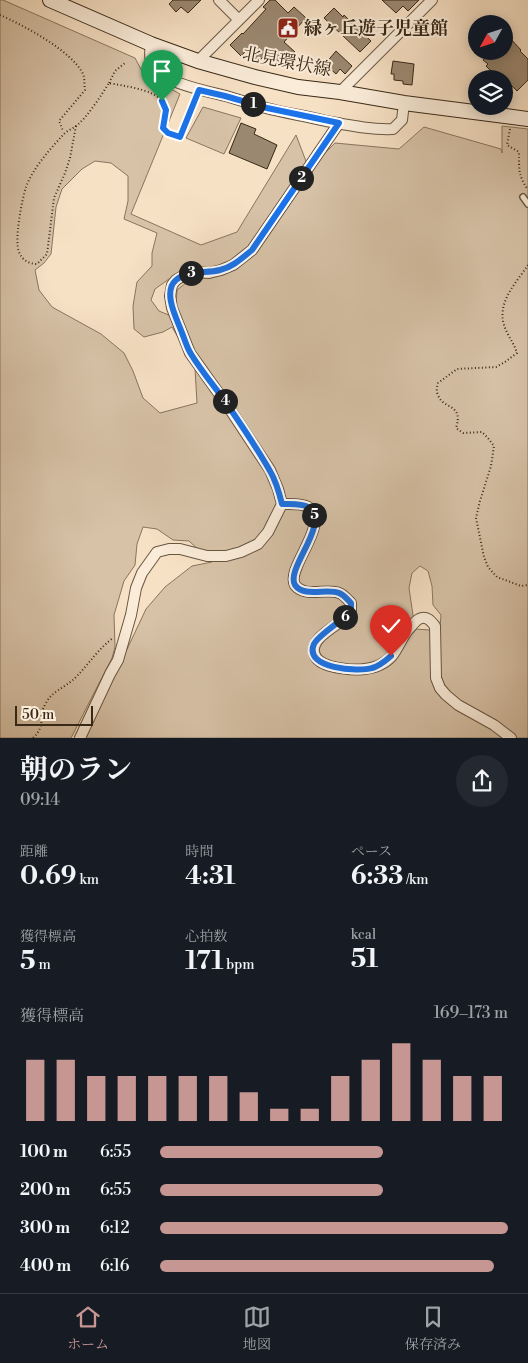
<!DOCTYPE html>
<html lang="ja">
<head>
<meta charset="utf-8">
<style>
	:root { --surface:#171b24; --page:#242831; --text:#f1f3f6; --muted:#9ea1a6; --line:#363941; --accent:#c59692 }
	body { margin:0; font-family:"Libre Bodoni","Noto Serif JP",serif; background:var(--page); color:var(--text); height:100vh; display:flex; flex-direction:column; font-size:19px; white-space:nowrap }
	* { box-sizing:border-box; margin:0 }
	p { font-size:16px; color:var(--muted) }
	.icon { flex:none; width:28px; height:28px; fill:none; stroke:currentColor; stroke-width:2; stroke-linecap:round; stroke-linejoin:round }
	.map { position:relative; height:738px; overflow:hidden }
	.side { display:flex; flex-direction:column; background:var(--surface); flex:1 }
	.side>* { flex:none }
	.needle { width:32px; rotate:230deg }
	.buttons { position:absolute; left:468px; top:15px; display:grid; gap:10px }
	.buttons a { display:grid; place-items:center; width:45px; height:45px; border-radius:50%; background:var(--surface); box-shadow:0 2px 12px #0003; font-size:25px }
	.scale { position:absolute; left:15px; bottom:12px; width:78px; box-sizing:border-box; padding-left:5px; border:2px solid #382816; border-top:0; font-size:14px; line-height:18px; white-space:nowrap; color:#382816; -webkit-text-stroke:4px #faecd9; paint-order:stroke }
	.pin { position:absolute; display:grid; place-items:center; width:42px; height:42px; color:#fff; margin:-51px -21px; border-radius:50% 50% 50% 0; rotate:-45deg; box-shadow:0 0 5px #0007 }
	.pin .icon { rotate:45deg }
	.km { position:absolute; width:25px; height:25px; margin:-12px; border-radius:50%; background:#222; color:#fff; font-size:14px; line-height:25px; text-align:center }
	.round { display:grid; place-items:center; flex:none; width:52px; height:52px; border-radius:26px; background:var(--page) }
	.overview { display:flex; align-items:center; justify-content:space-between; height:85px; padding:0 20px }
	h1 { font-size:28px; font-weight:700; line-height:38px }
	.metrics { display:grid; grid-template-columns:repeat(3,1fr); gap:8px; height:85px; padding:5px 20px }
	.metrics div { display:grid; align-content:center }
	.metrics b { font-size:25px; font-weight:700 }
	.metrics small { font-size:14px; font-weight:400 }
	.metrics p { font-size:14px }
	.chart { height:140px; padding:10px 20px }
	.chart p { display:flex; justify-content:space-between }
	.chart svg { width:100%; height:90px; margin-top:5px; stroke:var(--accent); stroke-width:6 }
	ul { padding:0 20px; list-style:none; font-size:16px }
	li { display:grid; grid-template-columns:80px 60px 1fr; align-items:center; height:38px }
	li i { height:12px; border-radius:6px; background:var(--accent) }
	.menu { display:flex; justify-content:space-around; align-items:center; height:70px; border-top:1px solid var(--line); background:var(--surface); font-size:14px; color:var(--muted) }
	.menu a { display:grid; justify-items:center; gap:2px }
	.menu .active { color:var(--accent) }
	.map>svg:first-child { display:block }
	.green { fill:#d7c2a7; stroke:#88755e; fill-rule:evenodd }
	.building { fill:#9b8871; stroke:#382816 }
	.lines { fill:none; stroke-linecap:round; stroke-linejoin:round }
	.lane-casing { stroke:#685642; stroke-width:8 }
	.street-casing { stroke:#685642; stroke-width:12 }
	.secondary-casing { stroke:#382816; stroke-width:16 }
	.path { stroke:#382816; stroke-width:2; stroke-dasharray:1 2.5; stroke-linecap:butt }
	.lane { stroke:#faecd9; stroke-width:5 }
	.street { stroke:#faecd9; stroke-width:10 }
	.secondary { stroke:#faecd9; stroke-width:14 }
	.route-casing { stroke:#fff; stroke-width:10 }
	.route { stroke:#1a73e8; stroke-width:6 }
	.labels { text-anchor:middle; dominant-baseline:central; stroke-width:4; stroke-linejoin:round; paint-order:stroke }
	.poi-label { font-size:18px; font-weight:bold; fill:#382816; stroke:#faecd9; text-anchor:start }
	.street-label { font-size:18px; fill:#382816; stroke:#faecd9 }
</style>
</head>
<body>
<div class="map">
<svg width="528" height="738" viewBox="0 0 528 738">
	<rect width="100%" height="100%" fill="#f7e1c5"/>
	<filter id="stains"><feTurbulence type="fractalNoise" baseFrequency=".004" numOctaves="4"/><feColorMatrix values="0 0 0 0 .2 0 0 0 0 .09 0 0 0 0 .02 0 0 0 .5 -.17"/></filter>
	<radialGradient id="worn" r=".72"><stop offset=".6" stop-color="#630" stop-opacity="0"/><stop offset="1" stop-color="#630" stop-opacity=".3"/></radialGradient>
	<!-- green -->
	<path class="green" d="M0 0H3L135 58 143 73 180 94 131 214 201 245 237 232 296 135 309 169 335 143 399 149 424 127 501 149 502 153V126L528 129V738H86L96 715 146 609 165 587 192 566 212 562 189 541 173 540 157 529 143 527 137 544 135 565 124 581 114 615 115 647 112 658 71 738H0ZM95 161 111 163 128 176V201L124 219 157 233 152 253V266L137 282 133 306 134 329 144 337 163 332 172 327 179 339 194 352 197 403 160 413 143 398 133 371 124 353 101 334 52 307 39 290 35 270 44 263 51 254 56 207 62 189 82 169ZM176 274 209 277 191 279 177 290 176 306 171 316 159 311 151 300 155 289ZM420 566 428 571 432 586 433 605 441 615 440 627 430 630 415 629 409 588 412 573Z
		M203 107 241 118 224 154 186 138Z"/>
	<!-- building -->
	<path class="building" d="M173 0H201L188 13 181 7 176 12 169 4Z
		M270 0H275L288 13 294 7 306 18 284 42 295 52 281 67 267 53 260 60 254 59 246 51 241 56 230 45 242 33 243 34 266 9 263 7Z
		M382 0H419L408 11 403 6 396 13Z
		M334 8 343 17 344 15 371 41 360 52 324 18Z
		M508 36 521 50 520 51 528 59V80L517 91 507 81 505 83 504 79H500L493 71 492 72 486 66 488 64 483 60 491 51H504V40Z
		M336 51 352 66 345 74 340 69 336 74 325 64Z
		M393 61 414 64 412 85 403 84V81L394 80V74H391Z
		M241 123 256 129 254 134 277 145 267 169 229 153Z"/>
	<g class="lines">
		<!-- lane casing -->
		<g class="lane-casing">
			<path id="lane" d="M180 137 199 91
				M523 197 528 204"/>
		</g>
		<!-- street casing -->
		<g class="street-casing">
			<path id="street" d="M219 0 239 20
				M151 44C150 51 149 59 153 66 163 83 207 91 226 96 239 100 252 104 266 108 285 113 306 116 326 121 348 125 371 130 393 129L402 120 404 103
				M198 61 259 0
				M340 92 432 0
				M282 504C289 504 302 503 308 507 332 523 285 568 295 585 304 598 327 588 339 593 343 594 348 600 351 603 351 604 351 609 351 610 347 623 311 634 314 652 315 660 323 664 330 666 350 671 377 673 392 656 398 648 402 638 408 630 411 627 415 621 419 619 426 615 431 621 435 626L436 678 440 688 446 695 458 705 494 725 511 738
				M80 738 110 674 118 660 131 615 136 588 142 573 157 552 169 549H180L207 556H226L241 552 258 544 268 532 282 504 278 489 270 470 227 405 190 353 172 308 170 296 172 285 176 280 183 276 194 272 209 273 221 270 233 265 252 250 339 123"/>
		</g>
		<!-- secondary casing -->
		<g class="secondary-casing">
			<path id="secondary" d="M50 0 151 44 198 61 255 77 298 87 340 92 404 103 528 119"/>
		</g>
		<!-- path -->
		<path class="path" d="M0 15C23 25 72 51 83 74 85 79 84 84 85 90L59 121 63 131
			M109 83 115 71 125 63
			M76 126 70 158 65 173 54 198 47 254 37 264C29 264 22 260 19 252 14 239 22 200 26 187 33 168 50 149 64 134 68 130 72 129 76 126 87 118 102 94 109 83 123 86 153 89 162 101 168 109 165 120 163 128L168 133 173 135
			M510 129 507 145 519 152C519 170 518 175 528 190
			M528 265C516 283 497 302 504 325 507 335 514 343 517 353L505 362 496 367 457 369 438 383C437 387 436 391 438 395 443 410 464 403 456 428L463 433 482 432 488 438 494 446 491 466 480 501 476 518 484 557 488 567 497 577 521 586 528 585
			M33 738C47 725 37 717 46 703 52 691 66 687 75 678 89 664 98 649 113 638"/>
		<!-- lane -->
		<use href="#lane" class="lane"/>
		<!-- street -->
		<use href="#street" class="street"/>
		<!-- secondary -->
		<use href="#secondary" class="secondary"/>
	</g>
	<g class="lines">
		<!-- route casing -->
		<g class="route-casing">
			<path id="route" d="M162 101 166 110 163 128 168 133 180 137 199 90 225 96 267 108 339 123 252 250C242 258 233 267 220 270 206 274 189 269 176 280 162 292 177 319 182 333 185 340 187 348 191 354 202 372 215 387 227 404 242 426 257 448 270 471 276 481 279 492 282 504 289 504 302 503 308 507 332 523 285 568 295 585 304 598 327 588 339 593 343 594 348 600 351 603V610C343 621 319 634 314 644 303 669 359 672 372 668 380 666 385 661 391 656"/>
		</g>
		<!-- route -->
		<use href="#route" class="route"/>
	</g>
	<!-- icons -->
	<defs>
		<g id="civic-square" transform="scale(1.125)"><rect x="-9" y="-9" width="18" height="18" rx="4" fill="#8f2418" stroke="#faecd9"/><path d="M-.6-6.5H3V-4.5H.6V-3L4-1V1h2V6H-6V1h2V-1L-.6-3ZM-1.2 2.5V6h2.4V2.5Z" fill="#fff"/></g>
	</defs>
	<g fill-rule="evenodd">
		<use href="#civic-square" x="288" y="28"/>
	</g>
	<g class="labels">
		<!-- poi labels -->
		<g class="poi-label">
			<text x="304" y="28">緑ヶ丘遊子児童館</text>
		</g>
		<!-- street labels -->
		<g class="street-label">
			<text transform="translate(287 62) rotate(11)">北見環状線</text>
		</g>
	</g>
	<rect width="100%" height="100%" filter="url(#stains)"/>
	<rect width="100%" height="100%" fill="url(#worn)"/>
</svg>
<div class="buttons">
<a><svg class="needle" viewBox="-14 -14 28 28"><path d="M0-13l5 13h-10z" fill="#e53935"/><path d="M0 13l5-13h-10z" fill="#9ea1a6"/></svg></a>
<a><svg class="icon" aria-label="layers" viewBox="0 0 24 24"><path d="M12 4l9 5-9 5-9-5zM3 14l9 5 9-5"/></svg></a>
</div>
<div class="scale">50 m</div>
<div class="pin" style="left:162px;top:101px;background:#1e9e55"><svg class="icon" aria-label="arrive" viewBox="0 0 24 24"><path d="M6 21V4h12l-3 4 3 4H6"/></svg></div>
<div class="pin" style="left:391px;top:656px;background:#d93025"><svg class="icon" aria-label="check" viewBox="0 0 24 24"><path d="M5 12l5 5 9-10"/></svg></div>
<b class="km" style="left:253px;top:104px">1</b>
<b class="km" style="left:301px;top:178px">2</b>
<b class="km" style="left:191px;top:273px">3</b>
<b class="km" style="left:225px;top:401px">4</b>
<b class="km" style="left:314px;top:515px">5</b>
<b class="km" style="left:345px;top:617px">6</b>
</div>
<section class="side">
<div class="overview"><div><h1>朝のラン</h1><p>09:14</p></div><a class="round"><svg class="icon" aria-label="share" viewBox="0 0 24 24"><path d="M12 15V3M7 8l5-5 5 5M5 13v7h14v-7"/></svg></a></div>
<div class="metrics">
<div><p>距離</p><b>0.69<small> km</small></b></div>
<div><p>時間</p><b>4:31</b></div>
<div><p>ペース</p><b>6:33<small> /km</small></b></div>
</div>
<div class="metrics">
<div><p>獲得標高</p><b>5<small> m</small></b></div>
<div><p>心拍数</p><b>171<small> bpm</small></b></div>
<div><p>kcal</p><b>51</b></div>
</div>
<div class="chart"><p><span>獲得標高</span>169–173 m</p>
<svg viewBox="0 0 160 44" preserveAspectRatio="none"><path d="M5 44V14M15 44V14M25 44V22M35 44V22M45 44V22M55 44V22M65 44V22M75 44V30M85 44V38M95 44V38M105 44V22M115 44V14M125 44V6M135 44V14M145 44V22M155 44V22"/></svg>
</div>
<ul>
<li><b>100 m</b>6:55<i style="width:64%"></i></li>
<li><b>200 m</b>6:55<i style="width:64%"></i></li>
<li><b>300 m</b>6:12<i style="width:100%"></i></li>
<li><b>400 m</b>6:16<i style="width:96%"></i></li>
</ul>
</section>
<nav class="menu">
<a class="active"><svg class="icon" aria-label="home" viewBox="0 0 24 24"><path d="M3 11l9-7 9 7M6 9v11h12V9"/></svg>ホーム</a>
<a><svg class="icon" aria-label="map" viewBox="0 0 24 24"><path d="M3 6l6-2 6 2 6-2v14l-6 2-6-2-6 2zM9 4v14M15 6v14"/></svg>地図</a>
<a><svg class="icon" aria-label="saved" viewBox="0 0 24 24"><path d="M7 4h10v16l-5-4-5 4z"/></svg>保存済み</a>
</nav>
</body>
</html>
